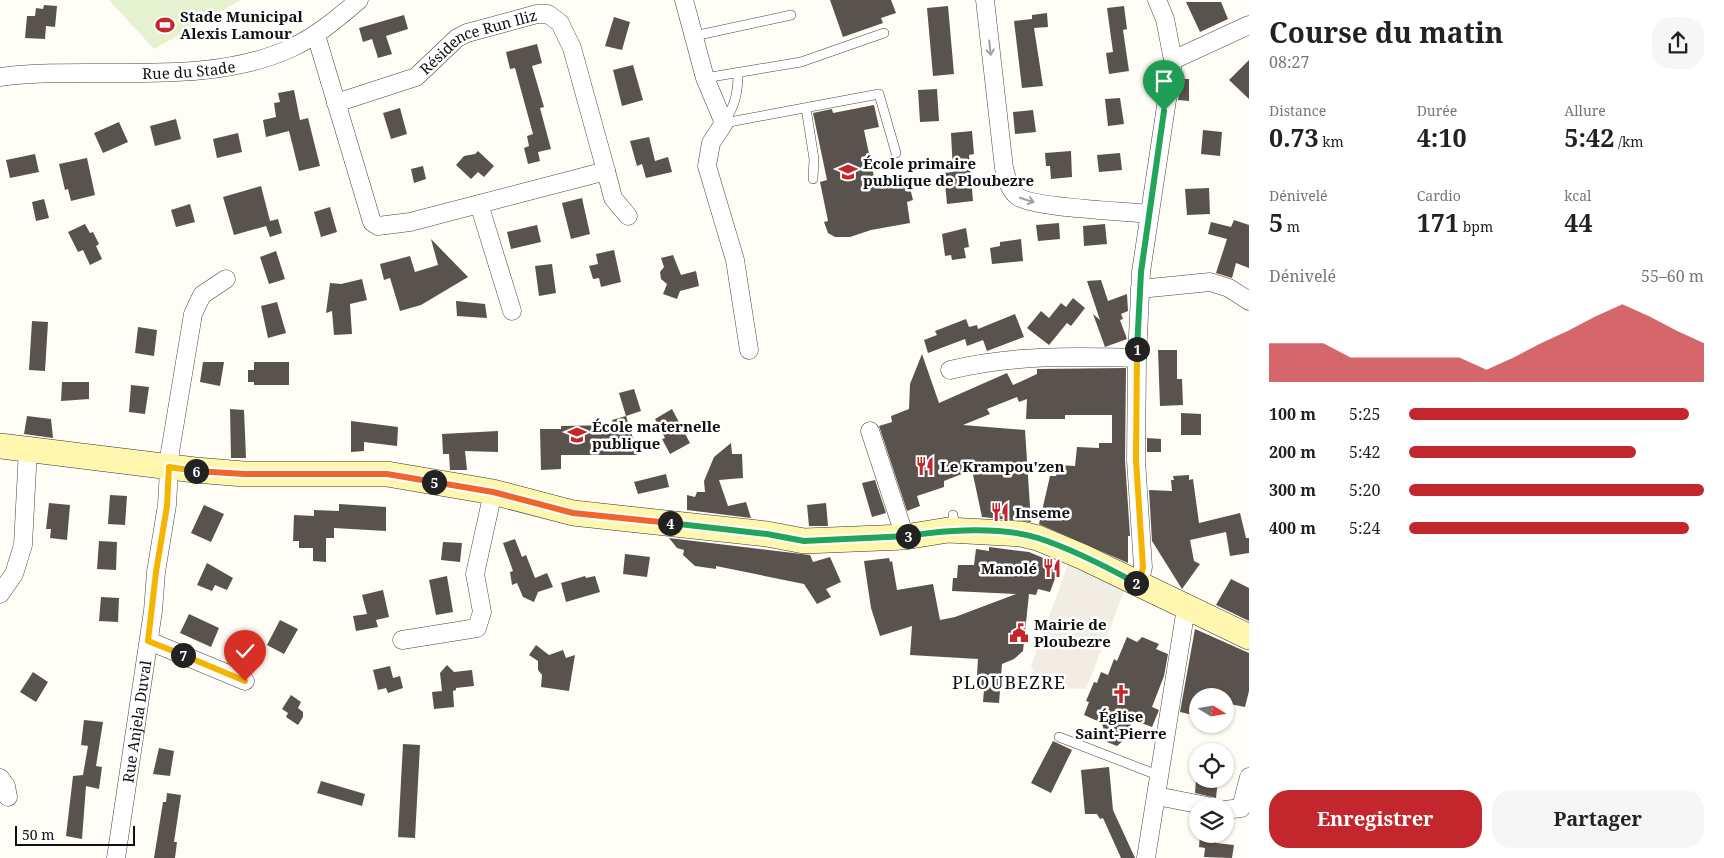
<!DOCTYPE html>
<html lang="fr">
<head>
<meta charset="utf-8">
<style>
	:root { --surface:#fff; --page:#f6f6f6; --text:#222; --muted:#767676; --accent:#c4262e }
	body { margin:0; font-family:"Noto Serif",serif; background:var(--page); color:var(--text); height:100vh; display:flex; flex-direction:column; font-size:19px; white-space:nowrap }
	* { box-sizing:border-box; margin:0 }
	p { font-size:16px; color:var(--muted) }
	.icon { flex:none; width:28px; height:28px; fill:none; stroke:currentColor; stroke-width:2; stroke-linecap:round; stroke-linejoin:round }
	.map { position:relative; flex:1; overflow:hidden }
	.side { display:flex; flex-direction:column; background:var(--surface); width:475px }
	.side>* { flex:none }
	.needle { width:32px; rotate:101deg }
	.tools { position:absolute; left:1189px; top:688px; display:grid; gap:10px }
	.tools a { display:grid; place-items:center; width:45px; height:45px; border-radius:50%; background:var(--surface); box-shadow:0 1px 4px #0004; font-size:25px }
	.scale { position:absolute; left:15px; bottom:12px; width:120px; box-sizing:border-box; padding-left:5px; border:2px solid #111; border-top:0; font-size:14px; line-height:18px; white-space:nowrap; color:#111; -webkit-text-stroke:4px #fff; paint-order:stroke }
	.pin { position:absolute; display:grid; place-items:center; width:42px; height:42px; color:#fff; margin:-51px -21px; border-radius:50% 50% 50% 0; rotate:-45deg; box-shadow:0 0 5px #0007 }
	.pin .icon { rotate:45deg }
	.km { position:absolute; width:25px; height:25px; margin:-12px; border-radius:50%; background:#222; color:#fff; font-size:14px; line-height:25px; text-align:center }
	.round { display:grid; place-items:center; flex:none; width:52px; height:52px; border-radius:20px; background:var(--page) }
	.summary { display:flex; align-items:center; justify-content:space-between; height:85px; padding:0 20px }
	h1 { font-size:28px; font-weight:700; line-height:38px }
	.stats { display:grid; grid-template-columns:repeat(3,1fr); gap:8px; height:85px; padding:5px 20px }
	.stats div { display:grid; align-content:center }
	.stats b { font-size:25px; font-weight:700 }
	.stats small { font-size:14px; font-weight:400 }
	.stats p { font-size:14px }
	.chart { height:140px; padding:10px 20px }
	.chart p { display:flex; justify-content:space-between }
	.chart svg { width:100%; height:90px; margin-top:5px; fill:var(--accent); opacity:.7 }
	.action { display:flex; gap:10px; margin-top:auto; padding:10px 20px }
	.action a { flex:1; height:58px; border-radius:20px; background:var(--accent); color:#fff; font-size:20px; font-weight:700; line-height:58px; text-align:center }
	.action a+a { background:var(--page); color:var(--text) }
	ul { padding:0 20px; list-style:none; font-size:16px }
	li { display:grid; grid-template-columns:80px 60px 1fr; align-items:center; height:38px }
	li i { height:12px; border-radius:6px; background:var(--accent) }
	main { display:flex; flex:1; min-height:0 }
	.map>svg:first-child { display:block }
	.pitch { fill:#e6f2cf }
	.plaza { fill:#f1ede2 }
	.building { fill:#5a524d }
	.lines { fill:none; stroke-linecap:round; stroke-linejoin:round }
	.service-casing { stroke:#444; stroke-width:10 }
	.minor-casing { stroke:#444; stroke-width:19 }
	.secondary-casing { stroke:#333; stroke-width:26 }
	.service { stroke:#fff; stroke-width:9 }
	.minor { stroke:#fff; stroke-width:18 }
	.secondary { stroke:#fff6b0; stroke-width:25 }
	.oneway { stroke:#a0a0a0 }
	.split-1-casing { stroke:#fff; stroke-width:10 }
	.split-2-casing { stroke:#fff; stroke-width:10 }
	.split-3-casing { stroke:#fff; stroke-width:10 }
	.split-4-casing { stroke:#fff; stroke-width:10 }
	.split-5-casing { stroke:#fff; stroke-width:10 }
	.split-6-casing { stroke:#fff; stroke-width:10 }
	.split-7-casing { stroke:#fff; stroke-width:10 }
	.split-8-casing { stroke:#fff; stroke-width:10 }
	.split-1 { stroke:#22a559; stroke-width:6 }
	.split-2 { stroke:#f5b400; stroke-width:6 }
	.split-3 { stroke:#22a559; stroke-width:6 }
	.split-4 { stroke:#22a559; stroke-width:6 }
	.split-5 { stroke:#f0652b; stroke-width:6 }
	.split-6 { stroke:#f0652b; stroke-width:6 }
	.split-7 { stroke:#f5b400; stroke-width:6 }
	.split-8 { stroke:#f5b400; stroke-width:6 }
	.labels { text-anchor:middle; dominant-baseline:central; stroke-width:5; stroke-linejoin:round; paint-order:stroke }
	.poi-label { font-size:15px; font-weight:bold; fill:#111; stroke:#fff; text-anchor:start }
	.street-label { font-size:15px; fill:#111; stroke:#fff }
	.quarter-label { font-size:18px; letter-spacing:1px; fill:#111; stroke:#fff }
</style>
</head>
<body>
<main>
<div class="map">
<svg width="1249" height="858" viewBox="0 0 1249 858">
	<rect width="100%" height="100%" fill="#fffdf5"/>
	<!-- pitch -->
	<path class="pitch" d="M109 0H241L154 49Z"/>
	<!-- plaza -->
	<path class="plaza" d="M1069 562 1126 587 1086 689 1040 687 1031 666Z"/>
	<!-- building -->
	<path class="building" d="M830 0H891L896 13 881 18 883 23 843 37Z
		M1186 2H1221L1228 19 1200 32Z
		M44 5 57 6 55 27 46 26 45 39 25 38 27 16H35L36 8 43 9Z
		M948 6 954 74 933 76 927 8Z
		M1124 6 1127 29 1123 30 1129 71 1109 74 1106 53 1113 52 1107 8Z
		M1047 13 1048 27 1034 28 1043 86 1022 88 1014 21 1032 19V15Z
		M404 15 408 29 386 36 392 54 378 58 372 39 363 42 359 28Z
		M614 17 630 22 622 50 605 46Z
		M537 44 542 63 532 66 544 107 540 108 551 149 538 152 540 161 528 164 524 148 529 146 527 136 533 134 515 68 510 69 506 52Z
		M1249 60V99L1229 80Z
		M633 65 643 100 622 106 613 70Z
		M1181 79H1189V101L1178 100Z
		M937 89 939 121 920 122 918 90Z
		M294 90 300 120 308 118 320 166 299 171 289 131 266 137 263 120 276 117 274 103 280 102 278 93Z
		M1120 98 1124 124 1108 126 1105 99Z
		M874 105 879 127 864 130 875 182 907 176 913 200 907 202 910 223 871 230 850 237H835L828 233 824 222 828 221 820 182 827 180 813 113 832 109 833 113Z
		M400 108 407 134 391 139 383 113Z
		M1033 110 1036 132 1015 134 1013 112Z
		M176 119 181 139 155 146 150 126Z
		M119 122 128 142 103 153 94 133Z
		M1203 130 1222 132 1220 156 1201 154Z
		M972 131 974 154 969 155 973 201 947 204 944 173 953 172 951 133Z
		M238 133 242 152 217 158 213 139Z
		M649 137 655 161 668 157 672 172 646 178 642 164 637 166 630 141Z
		M478 151 494 166 484 177 478 172 471 179 456 165 464 156 475 154Z
		M1071 151 1072 177 1051 179 1050 166H1046L1045 153Z
		M1120 153 1122 170 1099 172 1097 155Z
		M35 154 39 172 10 178 6 160Z
		M87 158 95 195 71 201 68 189 65 190 59 164Z
		M423 166 426 179 414 183 411 169Z
		M261 186 270 221 278 219 282 233 270 237 266 226 234 235 223 197Z
		M1209 188 1210 214 1187 215 1185 189Z
		M582 198 590 234 571 239 562 203Z
		M44 199 49 218 36 221 32 202Z
		M190 204 195 222 176 227 171 210Z
		M330 207 337 232 321 237 314 212Z
		M1234 220 1249 225V268L1236 263 1232 278 1216 273 1227 239 1208 234 1211 222 1231 227Z
		M1059 223 1060 239 1038 241 1036 225Z
		M85 224 90 233 93 232 99 244 96 246 102 259 90 265 83 250 78 252 68 232Z
		M1105 224 1107 244 1084 246 1083 226Z
		M537 225 541 242 511 249 507 232Z
		M966 228 969 247 964 248 966 258 952 260 951 255 945 256 942 234Z
		M431 239 468 277 421 305 400 311 390 278 384 280 380 264 410 256 415 272 438 265Z
		M1021 239 1023 261 992 264 990 248 1000 246V242Z
		M614 250 621 282 601 287 599 278 593 279 589 266 598 264 596 254Z
		M276 251 285 279 269 284 260 257Z
		M673 255 681 275 696 271 699 286 680 291 677 299 663 294 667 284 661 279 660 272 664 267 661 258Z
		M552 264 556 293 539 296 535 266Z
		M362 279 367 300 350 304 352 334 334 335 332 311 326 313 330 283 341 284Z
		M1101 280 1108 301 1127 294 1128 311 1121 314 1123 319 1120 320 1127 339 1105 347 1093 314 1100 320 1087 281Z
		M1073 298 1085 308 1071 326 1067 323 1049 345 1027 328 1041 311 1049 318 1061 303 1066 307Z
		M456 301 485 304 487 318 457 316Z
		M277 302 286 333 268 338 261 306Z
		M1015 314 1024 337 987 351 983 340 967 346 965 339 928 353 924 340 937 335 935 331 966 319 969 327 977 325 978 329Z
		M32 321 48 322 45 371 29 370Z
		M138 327 157 330 154 356 135 353Z
		M1158 350H1177V379H1182L1183 405 1160 406Z
		M922 354 939 403 1007 373 1013 385 1037 374V369L1126 368 1125 460 1130 536H1128V563L1039 524 1050 476H1056L1059 465 1075 466 1077 447 1099 448V443H1112V415H1065V419H1026L1027 399 1019 402 1017 397 987 409 990 414 963 425 1025 430 1031 522 982 517 972 470 944 481V487L917 496 920 506 907 511 879 426 892 422 891 416 909 409 910 384Z
		M203 362H224L220 386 200 382Z
		M254 362H289V385H254V382H248V370H254Z
		M62 382H89V399L61 401Z
		M131 385 149 387 145 414 129 412Z
		M634 389 641 411 626 416 619 393Z
		M230 409 244 410 246 458H231Z
		M672 409 690 443 670 454 662 439 665 438 655 419Z
		M1181 413 1201 414V435H1181Z
		M27 416 51 419 53 438 24 434Z
		M626 416 638 455H561V469L541 470 540 429H561V426L614 425 612 420Z
		M351 421 398 427 397 446 364 442V451L351 452Z
		M498 431V452L465 451 467 470H450L449 454H443L442 434Z
		M1147 438 1161 439V452H1147Z
		M731 443 732 454H742L743 478 719 480 728 506 746 502 751 518 687 510V495L695 497 697 492H705L704 481 714 457Z
		M666 474 669 487 638 494 634 482Z
		M1189 475V480L1193 479 1199 523 1240 513 1246 538H1249V553L1230 556 1226 532 1190 540 1194 561 1200 564 1182 589 1152 541 1149 490 1172 491 1171 480H1174L1173 476Z
		M875 480 886 513 872 517 862 483Z
		M110 495 127 496 125 525 108 524Z
		M49 503 70 505 67 540 50 538 51 529H46Z
		M826 503 828 526H809L807 505Z
		M339 504 386 507V531L334 528V538H326V562L313 561V548H299V541H293L294 515 314 516V510L339 511Z
		M204 505 224 514 211 542 191 533Z
		M669 538 810 555 813 562 830 557 841 582 826 589 831 597 817 604 804 584 716 566V569L695 566 683 555 684 550 677 548Z
		M515 539 522 557 526 555 535 578 547 573 553 587 538 592 534 602 523 597 517 583 512 585 510 572 513 571 503 543Z
		M99 541 117 542 116 570 97 569Z
		M443 542 462 543 460 562 441 560Z
		M989 547 1029 552 1060 565 1050 592 1038 589 1036 595 1029 594 1023 651 1014 659 1002 664 999 703 983 702 984 690H976L978 659 910 655 912 626 880 636 871 608 864 561 889 558 890 562 892 561 897 590 933 584 940 620 955 617 1016 594 952 591 953 578H957L958 565H974L976 549 989 551Z
		M625 554 650 557 647 577 623 574Z
		M207 563 233 578 227 590 215 585 212 591 197 585Z
		M447 576 453 612 436 615 429 580Z
		M585 576 586 578 595 576 600 592 566 602 561 583Z
		M1231 579 1249 588V621L1216 605Z
		M383 590 389 617 376 620 378 627 356 631 353 616 367 614 362 595Z
		M101 597 119 598 118 622 99 621Z
		M189 614 219 628 211 647 180 633Z
		M280 620 298 629 284 654 267 645Z
		M1195 629 1249 653V691L1245 707 1225 703V696H1197L1193 715 1180 712Z
		M1127 637 1137 642 1142 637 1159 644 1156 649 1168 654 1164 676 1152 707 1159 710 1152 727 1133 720 1125 739 1117 746 1107 742 1102 723 1084 715 1089 702 1086 701 1094 682 1097 683 1101 672 1108 675 1114 659 1117 661Z
		M536 645 549 655 563 650 566 658 575 655 569 691 541 687 542 675 538 670V661L529 655Z
		M447 665 454 672 472 670 474 686 456 688V690L453 691 454 707 434 709 432 692 442 691 440 673Z
		M390 666 393 678 400 676 403 688 388 693 386 688 378 690 373 670Z
		M33 672 48 682 36 702 20 692Z
		M291 695 301 702 298 708 303 712V717L298 725 286 717 288 713 282 709Z
		M84 720 103 722 96 766 102 767 99 789 86 786 82 839 66 836 73 776 83 775 88 746 81 745Z
		M1053 741 1072 750 1051 793 1031 783Z
		M403 744 420 745 415 838 398 837Z
		M159 748 174 751 170 776 153 774Z
		M1109 767 1113 810 1135 858H1121L1103 818 1100 819 1097 814H1085L1081 770Z
		M1196 779H1218L1216 798 1195 793Z
		M321 781 365 794 362 806 317 793Z
		M167 793 181 795 174 842H177L175 858H154L163 802H166Z
		M1200 834H1217L1216 843 1234 845 1232 858 1204 857 1205 848 1199 847Z"/>
	<g class="lines">
		<!-- service casing -->
		<g class="service-casing">
			<path id="service" d="M694 36 791 15
				M705 78 801 62 884 33
				M806 108 814 159 813 179
				M724 122C735 106 738 93 738 73
				M724 123 879 94 896 153
				M953 515 955 530
				M1059 737 1160 776"/>
		</g>
		<!-- minor casing -->
		<g class="minor-casing">
			<g id="minor">
				<path d="M684 0 705 78 724 123 711 143 707 166 735 260 749 350"/>
				<path d="M985 0 1004 168C1007 178 1008 188 1017 196 1031 208 1124 211 1148 214"/>
				<path d="M316 35 372 222 378 226 410 222 606 171 613 198 628 216"/>
				<path d="M1173 60 1249 25"/>
				<path id="s1" d="M0 77C91 65 206 88 291 48 317 36 338 18 359 0"/>
				<path id="s2" d="M336 103 416 77 457 38 467 33 537 14H548L560 23 572 48 606 171"/>
				<path d="M479 204 512 311"/>
				<path d="M1140 289 1210 282 1229 288 1249 301"/>
				<path d="M950 370C1012 355 1073 356 1137 358"/>
				<path d="M870 431 905 537"/>
				<path d="M1139 584 1143 567 1136 460 1137 358 1141 272 1173 60 1165 19 1157 0"/>
				<path d="M0 594 14 574 23 545 28 449"/>
				<path d="M402 640 477 628 482 612 475 574 493 492"/>
				<path d="M149 641 245 681"/>
				<path d="M0 778 6 786 8 797"/>
				<path d="M1157 796 1207 806"/>
				<path d="M1225 810 1241 808 1249 777"/>
				<path id="s3" d="M116 858 153 611 156 572 167 505 170 452 193 314 202 295 226 279"/>
				<path d="M1146 858 1186 608"/>
			</g>
		</g>
		<!-- secondary casing -->
		<g class="secondary-casing">
			<path id="secondary" d="M0 446 195 470 244 474H387L493 492 573 513 767 534 804 541 905 537 948 530 1021 534 1038 538 1083 557 1249 637"/>
		</g>
		<!-- service -->
		<use href="#service" class="service"/>
		<!-- minor -->
		<use href="#minor" class="minor"/>
		<!-- secondary -->
		<use href="#secondary" class="secondary"/>
	</g>
	<!-- one-way arrows -->
	<defs><path id="oneway-shaft" d="M-6 0H5M1.5-3L5.5 0L1.5 3" fill="none" stroke-width="1.6" stroke-linecap="round" stroke-linejoin="round" transform="scale(1.25)"/></defs>
	<g class="oneway">
		<use href="#oneway-shaft" transform="translate(990 48) rotate(84)"/>
		<use href="#oneway-shaft" transform="translate(1027 200) rotate(18)"/>
	</g>
	<g class="lines">
		<!-- split-1 casing -->
		<g class="split-1-casing">
			<path id="split-1" d="M1137 349 1141 272 1164 111"/>
		</g>
		<!-- split-2 casing -->
		<g class="split-2-casing">
			<path id="split-2" d="M1136 583 1139 584 1143 567 1136 460 1137 349"/>
		</g>
		<!-- split-3 casing -->
		<g class="split-3-casing">
			<path id="split-3" d="M908 536C946 530 1000 526 1038 538 1072 549 1105 566 1136 583"/>
		</g>
		<!-- split-4 casing -->
		<g class="split-4-casing">
			<path id="split-4" d="M670 523 767 534 804 541 908 536"/>
		</g>
		<!-- split-5 casing -->
		<g class="split-5-casing">
			<path id="split-5" d="M434 482 493 492 573 513 670 523"/>
		</g>
		<!-- split-6 casing -->
		<g class="split-6-casing">
			<path id="split-6" d="M196 471 244 474H387L434 482"/>
		</g>
		<!-- split-7 casing -->
		<g class="split-7-casing">
			<path id="split-7" d="M183 655 148 641 156 572 167 506 169 467 196 471"/>
		</g>
		<!-- split-8 casing -->
		<g class="split-8-casing">
			<path id="split-8" d="M183 655 245 681"/>
		</g>
		<!-- split-1 -->
		<use href="#split-1" class="split-1"/>
		<!-- split-2 -->
		<use href="#split-2" class="split-2"/>
		<!-- split-3 -->
		<use href="#split-3" class="split-3"/>
		<!-- split-4 -->
		<use href="#split-4" class="split-4"/>
		<!-- split-5 -->
		<use href="#split-5" class="split-5"/>
		<!-- split-6 -->
		<use href="#split-6" class="split-6"/>
		<!-- split-7 -->
		<use href="#split-7" class="split-7"/>
		<!-- split-8 -->
		<use href="#split-8" class="split-8"/>
	</g>
	<!-- icons -->
	<defs>
		<g id="stadium-bare" transform="scale(1.5)"><path d="M0-5a6.5 5 0 1 0 0 10a6.5 5 0 1 0 0-10ZM-3.5-1.8h7v3.6h-7Z" fill="#c4262e" stroke="#fff" stroke-width="2.5" paint-order="stroke"/></g>
		<g id="school-bare" transform="scale(1.5)"><path d="M0-5L7-2L0 1L-7-2ZM-4 1L0 2.5L4 1V4Q0 6-4 4Z" fill="#c4262e" stroke="#fff" stroke-width="2.5" paint-order="stroke"/></g>
		<g id="restaurant-bare" transform="scale(1.5)"><path d="M-5-6h1v4h1v-4h1v4h1v-4h1v5L-1.5 .5V6h-2V.5L-5-1ZM5-6V6H3V1.5H1.5Q1.5-4 5-6Z" fill="#c4262e" stroke="#fff" stroke-width="2.5" paint-order="stroke"/></g>
		<g id="civic-bare" transform="scale(1.5)"><path d="M-.6-6.5H3V-4.5H.6V-3L4-1V1h2V6H-6V1h2V-1L-.6-3ZM-1.2 2.5V6h2.4V2.5Z" fill="#c4262e" stroke="#fff" stroke-width="2.5" paint-order="stroke"/></g>
		<g id="church-bare" transform="scale(1.5)"><path d="M-1.2-6h2.4v3.5h3.3v2.4h-3.3V6h-2.4V-.1h-3.3v-2.4h3.3Z" fill="#c4262e" stroke="#fff" stroke-width="2.5" paint-order="stroke"/></g>
	</defs>
	<g fill-rule="evenodd">
		<use href="#stadium-bare" x="165" y="25"/>
		<use href="#school-bare" x="848" y="172"/>
		<use href="#school-bare" x="577" y="435"/>
		<use href="#restaurant-bare" x="925" y="466"/>
		<use href="#restaurant-bare" x="1000" y="512"/>
		<use href="#restaurant-bare" x="1052" y="568"/>
		<use href="#civic-bare" x="1019" y="633"/>
		<use href="#church-bare" x="1121" y="694"/>
	</g>
	<g class="labels">
		<!-- poi labels -->
		<g class="poi-label">
			<text x="180" y="16">Stade Municipal<tspan x="180" dy="17">Alexis Lamour</tspan></text>
			<text x="863" y="163">École primaire<tspan x="863" dy="17">publique de Ploubezre</tspan></text>
			<text x="592" y="426">École maternelle<tspan x="592" dy="17">publique</tspan></text>
			<text x="940" y="466">Le Krampou'zen</text>
			<text x="1015" y="512">Inseme</text>
			<text x="1037" y="568" text-anchor="end">Manolé</text>
			<text x="1034" y="624">Mairie de<tspan x="1034" dy="17">Ploubezre</tspan></text>
			<text x="1121" y="716" text-anchor="middle">Église<tspan x="1121" dy="17">Saint-Pierre</tspan></text>
		</g>
		<!-- street labels -->
		<g class="street-label">
			<text stroke="none"><textPath href="#s2" startOffset="158">Résidence Run Iliz</textPath></text>
			<text stroke="none"><textPath href="#s1" startOffset="189">Rue du Stade</textPath></text>
			<text stroke="none"><textPath href="#s3" startOffset="138">Rue Anjela Duval</textPath></text>
		</g>
		<!-- quarter labels -->
		<g class="quarter-label">
			<text x="1009" y="682">PLOUBEZRE</text>
		</g>
	</g>
</svg>
<div class="tools">
<a><svg class="needle" viewBox="-14 -14 28 28"><path d="M0-13l5 13h-10z" fill="#e53935"/><path d="M0 13l5-13h-10z" fill="#767676"/></svg></a>
<a><svg class="icon" aria-label="locate" viewBox="0 0 24 24"><circle cx="12" cy="12" r="6"/><path d="M12 2v4M12 18v4M2 12h4M18 12h4"/></svg></a>
<a><svg class="icon" aria-label="layers" viewBox="0 0 24 24"><path d="M12 4l9 5-9 5-9-5zM3 14l9 5 9-5"/></svg></a>
</div>
<div class="scale">50 m</div>
<div class="pin" style="left:1164px;top:111px;background:#1e9e55"><svg class="icon" aria-label="arrive" viewBox="0 0 24 24"><path d="M6 21V4h12l-3 4 3 4H6"/></svg></div>
<div class="pin" style="left:245px;top:681px;background:#d93025"><svg class="icon" aria-label="check" viewBox="0 0 24 24"><path d="M5 12l5 5 9-10"/></svg></div>
<b class="km" style="left:1137px;top:349px">1</b>
<b class="km" style="left:1136px;top:583px">2</b>
<b class="km" style="left:908px;top:536px">3</b>
<b class="km" style="left:670px;top:523px">4</b>
<b class="km" style="left:434px;top:482px">5</b>
<b class="km" style="left:196px;top:471px">6</b>
<b class="km" style="left:183px;top:655px">7</b>
</div>
<section class="side">
<div class="summary"><div><h1>Course du matin</h1><p>08:27</p></div><a class="round"><svg class="icon" aria-label="share" viewBox="0 0 24 24"><path d="M12 15V3M7 8l5-5 5 5M5 13v7h14v-7"/></svg></a></div>
<div class="stats">
<div><p>Distance</p><b>0.73<small> km</small></b></div>
<div><p>Durée</p><b>4:10</b></div>
<div><p>Allure</p><b>5:42<small> /km</small></b></div>
</div>
<div class="stats">
<div><p>Dénivelé</p><b>5<small> m</small></b></div>
<div><p>Cardio</p><b>171<small> bpm</small></b></div>
<div><p>kcal</p><b>44</b></div>
</div>
<div class="chart"><p><span>Dénivelé</span>55–60 m</p>
<svg viewBox="0 0 160 44" preserveAspectRatio="none"><path d="M0 44V25L10 25L20 25L30 32L40 32L50 32L60 32L70 32L80 38L90 32L100 25L110 19L120 12L130 6L140 12L150 19L160 25V44z"/></svg>
</div>
<ul>
<li><b>100 m</b>5:25<i style="width:95%"></i></li>
<li><b>200 m</b>5:42<i style="width:77%"></i></li>
<li><b>300 m</b>5:20<i style="width:100%"></i></li>
<li><b>400 m</b>5:24<i style="width:95%"></i></li>
</ul>
<div class="action"><a>Enregistrer</a><a>Partager</a></div>
</section>
</main>
</body>
</html>
